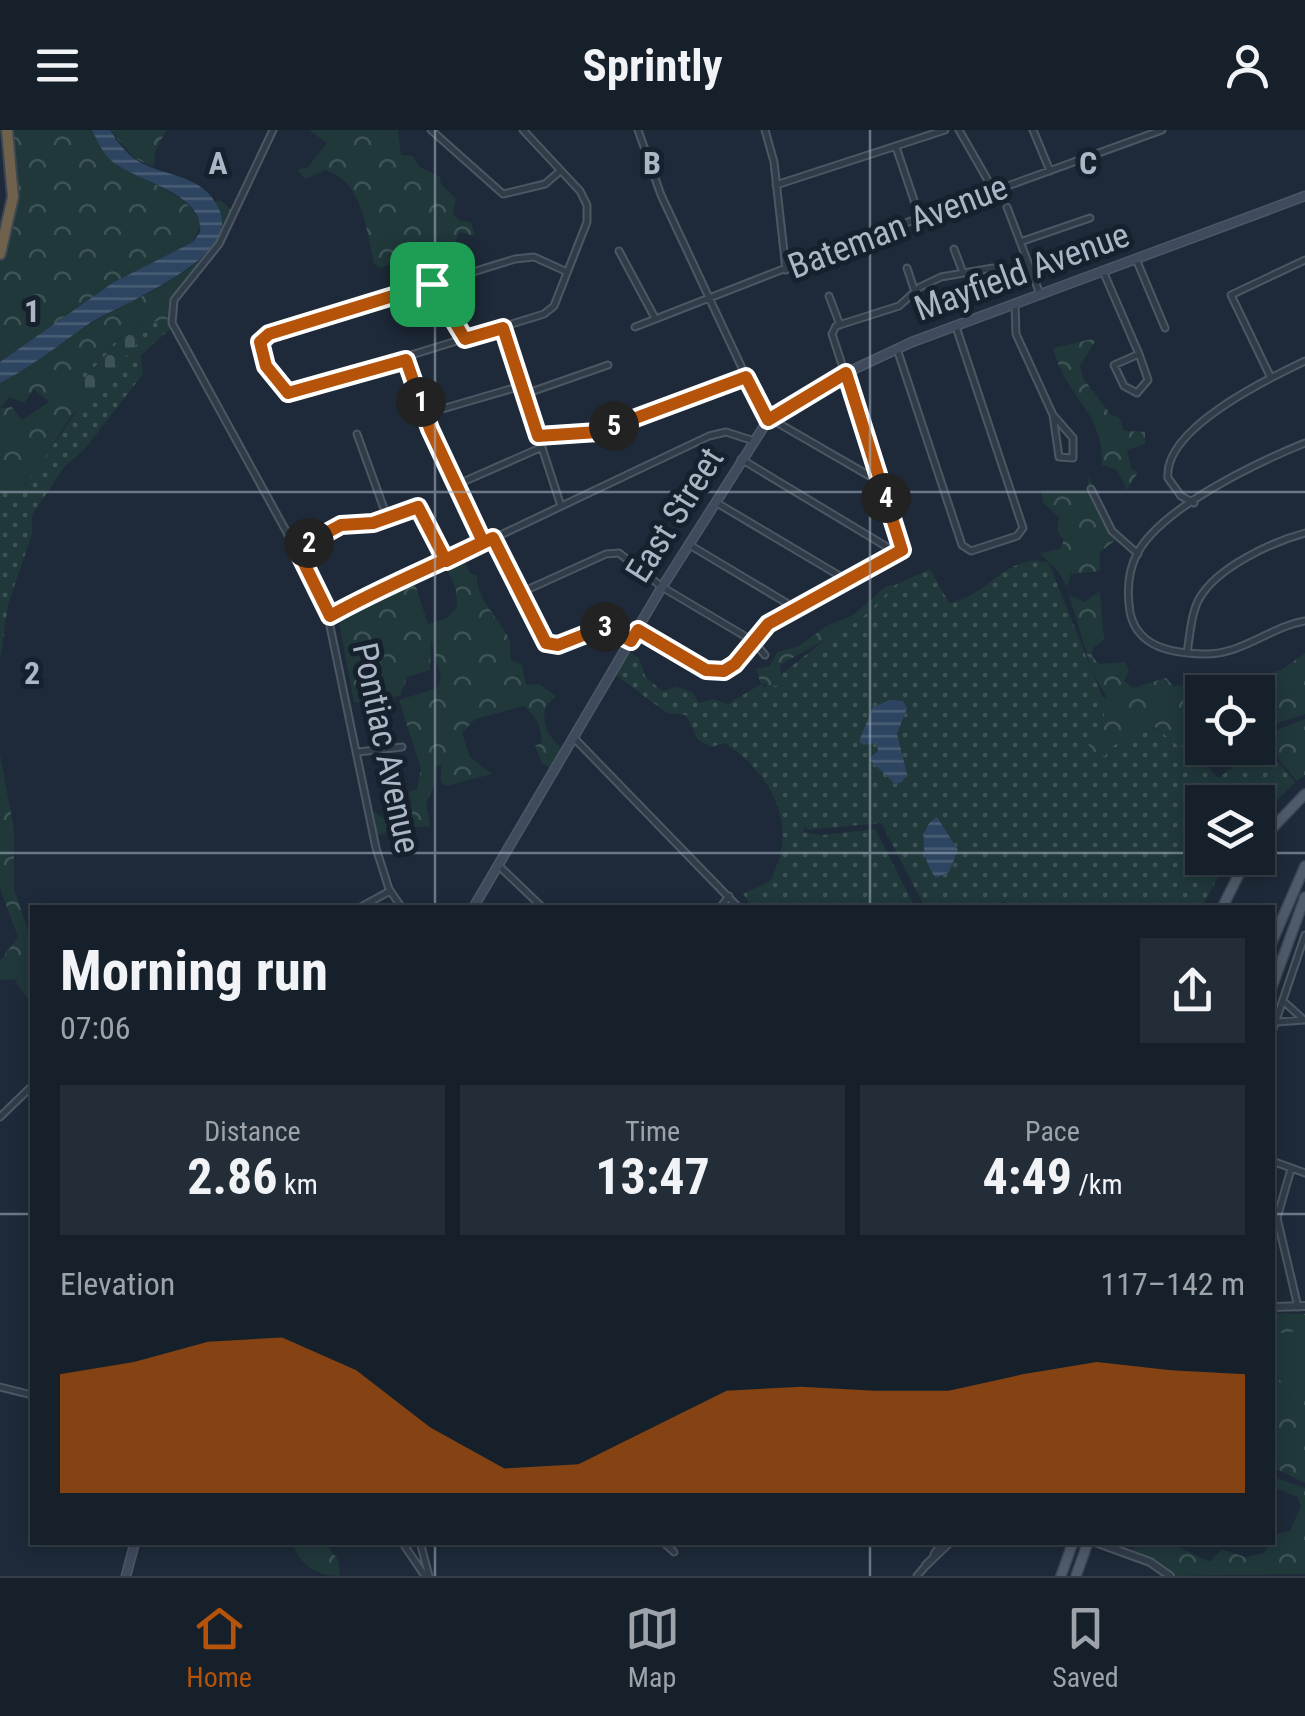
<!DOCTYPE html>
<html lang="en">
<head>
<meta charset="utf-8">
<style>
	:root { --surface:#16202b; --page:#232d37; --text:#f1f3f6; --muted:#9ea3a9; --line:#353e47; --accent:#b45309 }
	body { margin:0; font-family:"Roboto Condensed",sans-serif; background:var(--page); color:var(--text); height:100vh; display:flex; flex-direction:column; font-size:38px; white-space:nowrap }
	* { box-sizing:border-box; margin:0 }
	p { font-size:32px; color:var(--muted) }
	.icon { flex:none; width:55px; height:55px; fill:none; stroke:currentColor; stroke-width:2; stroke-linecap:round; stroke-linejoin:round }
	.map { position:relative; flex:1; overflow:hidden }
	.details { position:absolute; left:30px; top:775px; width:1245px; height:640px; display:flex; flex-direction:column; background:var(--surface); border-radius:0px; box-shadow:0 5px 15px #0003,0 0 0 2px var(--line) }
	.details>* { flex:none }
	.controls { position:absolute; left:1185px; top:545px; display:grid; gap:20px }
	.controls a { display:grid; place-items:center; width:90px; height:90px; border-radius:0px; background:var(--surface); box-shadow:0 5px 15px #0003,0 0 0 2px var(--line); font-size:50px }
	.pin { position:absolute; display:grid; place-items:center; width:85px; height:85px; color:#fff; margin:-42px; border-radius:20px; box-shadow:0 5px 15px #0006 }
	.km { position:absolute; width:50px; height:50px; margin:-25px; border-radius:50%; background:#222; color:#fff; font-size:28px; line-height:50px; text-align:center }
	.round { display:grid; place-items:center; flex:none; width:105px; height:105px; border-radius:0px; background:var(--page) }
	.headline { display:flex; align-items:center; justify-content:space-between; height:170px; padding:0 30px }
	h1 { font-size:55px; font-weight:700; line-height:75px }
	.stats { display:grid; grid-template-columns:repeat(3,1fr); gap:15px; height:170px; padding:10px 30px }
	.stats div { display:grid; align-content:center; border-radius:0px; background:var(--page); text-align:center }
	.stats b { font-size:50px; font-weight:700 }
	.stats small { font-size:28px; font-weight:400 }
	.stats p { font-size:28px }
	.chart { height:280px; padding:20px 30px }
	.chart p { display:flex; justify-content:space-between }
	.chart svg { width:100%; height:180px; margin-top:10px; fill:var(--accent); opacity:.7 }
	header { display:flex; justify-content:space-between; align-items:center; height:130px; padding:0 30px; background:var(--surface); font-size:45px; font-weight:700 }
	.menu { display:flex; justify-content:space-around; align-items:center; height:140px; border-top:2px solid var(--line); background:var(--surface); font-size:28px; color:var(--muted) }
	.menu a { display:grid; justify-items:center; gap:5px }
	.menu .selected { color:var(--accent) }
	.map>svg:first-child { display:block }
	.grass { fill:url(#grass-dots) }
	.forest { fill:url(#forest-crowns); fill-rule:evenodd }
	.cemetery { fill:url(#cemetery-stones) }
	.garden { fill:#20383a }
	.water { fill:url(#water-rules) }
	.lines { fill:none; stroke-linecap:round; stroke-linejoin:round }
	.minor-casing { stroke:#4c5764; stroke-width:9 }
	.tertiary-casing { stroke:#4c5764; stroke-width:10 }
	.secondary-casing { stroke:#4c5764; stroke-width:11 }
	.primary-casing { stroke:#3b4553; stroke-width:12 }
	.motorway-casing { stroke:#3c4754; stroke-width:14 }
	.minor { stroke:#313c49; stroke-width:5 }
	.tertiary { stroke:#313c49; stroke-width:6 }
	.secondary { stroke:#3f4b5d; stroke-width:8 }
	.primary { stroke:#4f5b6a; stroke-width:9 }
	.motorway { stroke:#70614d; stroke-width:10 }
	.route-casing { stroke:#fff; stroke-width:20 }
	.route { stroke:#b45309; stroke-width:12 }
	.grid { fill:none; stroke:#abb7c6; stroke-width:2.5; stroke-opacity:0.55 }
	.labels { text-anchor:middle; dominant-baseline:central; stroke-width:10; stroke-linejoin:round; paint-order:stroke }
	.street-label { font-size:35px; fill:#abb7c6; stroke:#17212e }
	.grid-label { font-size:32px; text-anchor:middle; font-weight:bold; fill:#abb7c6; stroke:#17212e; stroke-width:10; stroke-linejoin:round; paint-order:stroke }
</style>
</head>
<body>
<header><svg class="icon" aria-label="menu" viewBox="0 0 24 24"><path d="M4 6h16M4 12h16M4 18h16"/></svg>Sprintly<svg class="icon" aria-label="person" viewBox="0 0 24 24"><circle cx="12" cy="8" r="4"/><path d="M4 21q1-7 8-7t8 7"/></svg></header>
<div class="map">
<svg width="1305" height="1446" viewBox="0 0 1305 1446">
	<defs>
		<pattern id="grass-dots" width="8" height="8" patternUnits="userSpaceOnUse" patternTransform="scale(2.5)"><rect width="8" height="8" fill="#20383a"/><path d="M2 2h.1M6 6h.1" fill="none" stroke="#3e5355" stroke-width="1.8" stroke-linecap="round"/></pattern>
		<pattern id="forest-crowns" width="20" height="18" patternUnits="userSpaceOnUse" patternTransform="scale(2.5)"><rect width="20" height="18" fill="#20383a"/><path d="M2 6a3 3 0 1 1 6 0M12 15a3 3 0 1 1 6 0" fill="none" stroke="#3e5355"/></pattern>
		<pattern id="cemetery-stones" width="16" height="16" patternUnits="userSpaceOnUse" patternTransform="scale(2.5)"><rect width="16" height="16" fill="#20383a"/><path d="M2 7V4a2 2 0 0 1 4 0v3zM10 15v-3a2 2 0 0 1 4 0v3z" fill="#3e5355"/></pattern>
		<pattern id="water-rules" width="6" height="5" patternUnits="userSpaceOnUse" patternTransform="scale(2.5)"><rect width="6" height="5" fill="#2d4560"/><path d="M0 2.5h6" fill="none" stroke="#495e75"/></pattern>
	</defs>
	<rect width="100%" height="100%" fill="#1e2a39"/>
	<!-- grass -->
	<path class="grass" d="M172 187 173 196 141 225 143 244 84 320 65 336 32 385V404L8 475 0 530V351L11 361 26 354 79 278C78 271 75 261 77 254 82 236 125 202 142 195 152 191 160 193 172 187Z
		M1036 430 1049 433 1102 566 1195 623 1218 648 1264 615 1295 652 1258 689V672H1202V728H1228L1202 777 1013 778 1004 771 995 777H925L881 693 808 700 805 696 803 702 822 705 875 699 915 777H752L743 764 770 751C800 696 773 646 725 613L712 617 698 610 686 585 667 583 613 543 626 520 639 528 645 546 662 561 677 557 692 562 699 573 713 569 728 574 761 554 765 557 895 455 930 439 949 473C986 466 998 434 1036 430Z"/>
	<!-- forest -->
	<path class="forest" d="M10 0H92C121 56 185 52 201 94L193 112 114 152 0 232V134L16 66Z
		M110 0H166L155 22 154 37 134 28Z
		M309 0H398L401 25 413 26 420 37 440 47 441 54 456 68 453 84 460 91 471 92 475 106 459 102 453 119 426 123 421 132 410 126 381 138 374 134C366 99 363 51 325 40L305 49 297 40 308 37 327 13Z
		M213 71H221L235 83C216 118 176 152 172 187 160 193 152 191 141 195 126 201 79 238 77 255 76 262 81 269 79 278 57 298 37 357 11 361L0 351V253C33 236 60 212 92 193 135 165 201 149 222 97ZM34 259 49 272 22 290 12 277 1 278 9 267 24 273Z
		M1092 209 1096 210 1080 236 1083 248 1111 285 1119 287 1124 301 1145 302V314L1127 320 1131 339 1138 342 1127 360 1117 340 1102 335C1104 281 1065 267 1053 218Z
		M1089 346 1117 409 1100 422V441L1071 444 1067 457 1058 441 1039 423 1060 419 1064 410 1057 401 1059 387 1043 373 1041 360H1087Z
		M461 424 470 443 477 446C476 469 498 487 508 507 512 514 509 522 511 530L522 535 526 555 539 554 556 566 545 577C542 599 549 607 565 622L553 640 542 633 535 616 541 613C542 596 536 586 524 576L475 589 462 603 470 627 492 644 446 656 441 652V635L435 637V653L426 673 430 696 401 698 373 707 368 678 385 689 403 686 412 673 408 662 417 659 421 639 399 570 437 558 441 547 431 510 430 540 407 547 400 566 354 573 339 492 415 454 428 494 447 488 457 477 456 460 444 432Z
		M895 455 860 490 780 535 782 551 776 556 761 554 756 539 770 536 777 522 799 516 828 495 853 485 886 456Z
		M1100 461 1104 510 1093 518 1092 527 1100 534 1125 532 1129 541 1124 551 1133 558 1166 548 1173 556 1209 554 1217 561 1281 540 1305 523V584L1269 596 1258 606V562H1202V606L1192 619 1177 615 1155 597C1138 602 1113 611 1105 626L1092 621 1086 610 1102 605 1106 566 1092 541 1069 465 1084 472Z
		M1305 589V645L1297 651 1260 607Z
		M0 625 14 699V759L32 813 28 839 32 843V875L14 849 0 850V831L18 807 0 758Z
		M1272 1183 1305 1184V1353L1273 1337Z
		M1273 1347 1305 1358V1444L1169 1446 1132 1425 1134 1412 1170 1413 1210 1432 1222 1419 1245 1427 1264 1423 1273 1405 1290 1401 1301 1377 1298 1367 1273 1357Z
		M291 1413H325L338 1430 340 1446C314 1446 302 1435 291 1413Z"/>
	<!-- cemetery -->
	<path class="cemetery" d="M128 201 139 212 86 269 75 258Z"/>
	<!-- garden -->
	<path class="garden" d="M1193 658 1205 672 1202 680H1187L1175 668Z
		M1305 1200V1259L1298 1266 1291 1265 1273 1241V1204Z
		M1289 1296 1305 1327 1291 1330 1273 1325V1308Z"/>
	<!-- water -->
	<path class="water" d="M92 0H110C117 11 125 22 135 29 163 48 202 42 219 79 243 128 120 174 90 193 60 214 33 236 0 253V232L114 152 193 112 200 102C205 64 137 51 113 32 102 23 98 12 92 0Z
		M890 570 903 571 907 578 897 604 907 644 902 652 895 654 869 629 878 621 877 613 863 615 859 611 873 577Z
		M937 687 958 720 949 742 936 748C923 733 916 697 937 687Z"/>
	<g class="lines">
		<!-- minor casing -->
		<g class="minor-casing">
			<path id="minor" d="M273 0 219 114 174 170 172 193 325 472 376 718 389 759 402 778
				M431 0 503 64 545 54 559 42
				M523 0 580 61 587 75V92L554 176 544 184 288 263C273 254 258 230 260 212L269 205 515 129 534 127 565 141
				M638 0 661 65 764 285 880 352
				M765 0 774 32 786 140
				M959 0 994 61
				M1033 0 1050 41
				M896 17 920 88
				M776 55 945 0
				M1007 77 1040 164
				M1020 112 1090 88
				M954 119 962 140
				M619 121 655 188
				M1136 129 1165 198
				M421 131 431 154
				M907 138 915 162
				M1103 141 1139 224
				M434 154 465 209
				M829 166 840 195
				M1015 173 1016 204 1053 285
				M635 197 845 115 1162 0
				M503 198 561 376
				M897 219 962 415 971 421 1017 406 1023 398 956 197
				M1139 224 1148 250 1137 263 1124 256 1114 235Z
				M407 229 430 299 483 412
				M1271 248 1231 165 1305 130
				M525 264 608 235
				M425 284 521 256
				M1053 285 1073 308V328L1059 327Z
				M357 304 387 387
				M538 306 598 302 746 247
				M1305 313C1258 332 1163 377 1138 422 1128 440 1127 463 1130 482 1137 518 1173 523 1203 524 1243 525 1269 497 1305 491
				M741 329 897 423
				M456 355 540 318
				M1091 359 1112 401 1138 424
				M717 373 845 449
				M1194 373 1181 366 1168 348C1163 299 1267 249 1305 231
				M493 408 541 510 558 515 604 497 631 511
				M688 414 795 478
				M297 419 341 395 373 393 418 377 445 431
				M897 423 902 419 896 400 832 204 836 196 899 176 920 157 941 147 993 138
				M520 463 606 424 619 423 662 457 753 511 765 525
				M330 486 709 306 726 302 754 311
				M637 500 706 540 724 541 735 534 768 494 897 423
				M1187 523C1190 505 1191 484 1199 469 1217 437 1272 412 1305 403
				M574 608 739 778
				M358 622 402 617
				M498 735 543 778
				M359 778 390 761
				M720 778 729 766
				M1283 871 1302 888
				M1276 892 1305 890
				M1272 902 1305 805
				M0 987 32 956
				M1272 1031 1305 1043
				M1291 1039 1277 1088 1298 1177
				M0 1257 32 1265
				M402 1412 425 1446
				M420 1412 429 1446
				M663 1412 674 1422
				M934 1424 943 1412
				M917 1446 928 1433"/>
		</g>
		<!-- tertiary casing -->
		<g class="tertiary-casing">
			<path id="tertiary" d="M1272 1177 1305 1176
				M1095 1412 1150 1432 1170 1446
				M926 1435 950 1412"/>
		</g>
		<!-- secondary casing -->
		<g class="secondary-casing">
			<path id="secondary" d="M473 778 659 462 768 290 833 249 912 212 1305 66
				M126 1446 135 1412"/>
		</g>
		<!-- primary casing -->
		<g class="primary-casing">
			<path id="primary" d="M1258 713 1305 664
				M1222 778 1247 728
				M1272 812 1305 736
				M1272 857 1305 767
				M1061 1446 1073 1412
				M1076 1446 1088 1412"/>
		</g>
		<!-- motorway casing -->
		<g class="motorway-casing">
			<path id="motorway" d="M0 124 13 67 7 0"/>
		</g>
		<!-- minor -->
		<use href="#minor" class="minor"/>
		<!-- tertiary -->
		<use href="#tertiary" class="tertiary"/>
		<!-- secondary -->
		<use href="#secondary" class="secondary"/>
		<!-- primary -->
		<use href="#primary" class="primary"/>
		<!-- motorway -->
		<use href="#motorway" class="motorway"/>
	</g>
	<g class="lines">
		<!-- route casing -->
		<g class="route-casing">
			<path id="route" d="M432 154 269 204 260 212 266 236 288 263 406 230 430 299 483 412C432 437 380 458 330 486L297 419 341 395 373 393 418 377 446 431 493 408 546 513 558 515 604 497 631 511 638 500 706 540 724 541 735 534 768 494 902 420 846 243 768 290 746 247 598 302 538 306 503 198 465 209 432 154"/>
		</g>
		<!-- route -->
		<use href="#route" class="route"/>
	</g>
	<!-- grid -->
	<path class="grid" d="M435 0V778M870 0V778M0 362H1305M0 723H1202M1258 723H1305M0 1084H32M1272 1084H1305M435 1412V1446M870 1412V1446"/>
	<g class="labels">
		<!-- street labels -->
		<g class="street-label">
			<text transform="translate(898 97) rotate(-21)">Bateman Avenue</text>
			<text transform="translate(1022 142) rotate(-20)">Mayfield Avenue</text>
			<text transform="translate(675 385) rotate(-58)">East Street</text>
			<text transform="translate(386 618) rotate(78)">Pontiac Avenue</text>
		</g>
	</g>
	<g class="grid-label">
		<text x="218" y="44">A</text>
		<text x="652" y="44">B</text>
		<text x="1088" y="44">C</text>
		<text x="32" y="192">1</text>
		<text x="32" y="554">2</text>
	</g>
</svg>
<div class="controls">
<a><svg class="icon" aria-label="locate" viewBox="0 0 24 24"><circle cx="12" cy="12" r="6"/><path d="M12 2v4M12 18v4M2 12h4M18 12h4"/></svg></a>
<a><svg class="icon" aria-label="layers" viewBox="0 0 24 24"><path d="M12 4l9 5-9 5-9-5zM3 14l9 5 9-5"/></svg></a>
</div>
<div class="pin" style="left:432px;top:154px;background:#1e9e55"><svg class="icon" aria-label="arrive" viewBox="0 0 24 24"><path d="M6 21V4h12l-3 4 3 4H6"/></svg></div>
<b class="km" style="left:421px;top:272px">1</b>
<b class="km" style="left:309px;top:413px">2</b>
<b class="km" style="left:605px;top:497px">3</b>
<b class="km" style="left:886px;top:368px">4</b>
<b class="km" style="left:614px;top:296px">5</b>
<section class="details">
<div class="headline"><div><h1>Morning run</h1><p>07:06</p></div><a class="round"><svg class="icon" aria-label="share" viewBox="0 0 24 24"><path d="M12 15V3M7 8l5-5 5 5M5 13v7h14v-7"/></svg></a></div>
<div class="stats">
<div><p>Distance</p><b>2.86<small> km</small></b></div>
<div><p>Time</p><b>13:47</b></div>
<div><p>Pace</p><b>4:49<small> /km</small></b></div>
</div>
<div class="chart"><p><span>Elevation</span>117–142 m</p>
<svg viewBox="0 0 160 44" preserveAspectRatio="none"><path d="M0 44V15L10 12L20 7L30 6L40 14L50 28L60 38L70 37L80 28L90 19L100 18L110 19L120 19L130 15L140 12L150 14L160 15V44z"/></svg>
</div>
</section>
</div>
<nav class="menu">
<a class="selected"><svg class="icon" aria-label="home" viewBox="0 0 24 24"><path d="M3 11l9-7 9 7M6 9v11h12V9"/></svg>Home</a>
<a><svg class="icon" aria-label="map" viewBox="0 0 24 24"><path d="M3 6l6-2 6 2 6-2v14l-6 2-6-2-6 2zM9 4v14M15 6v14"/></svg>Map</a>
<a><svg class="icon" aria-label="saved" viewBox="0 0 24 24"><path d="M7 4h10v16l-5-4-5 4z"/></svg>Saved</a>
</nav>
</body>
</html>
